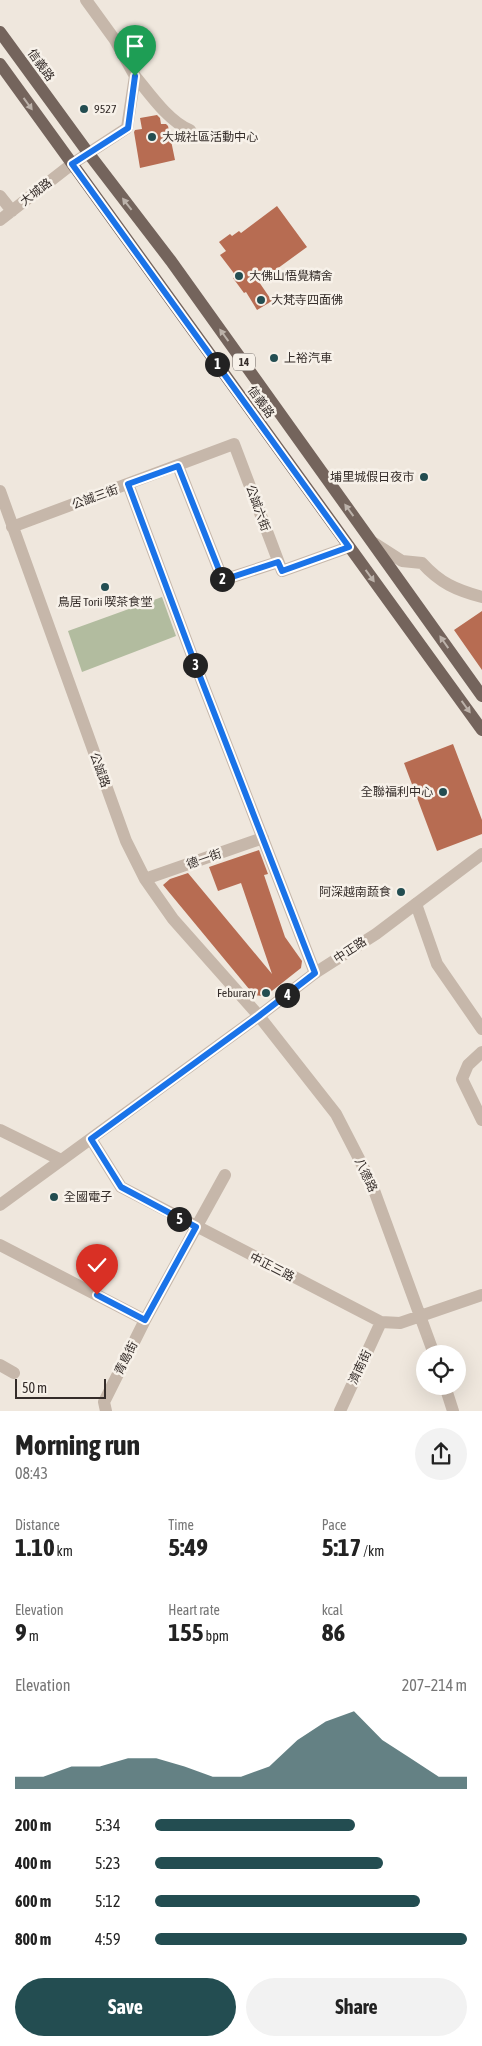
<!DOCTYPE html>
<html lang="en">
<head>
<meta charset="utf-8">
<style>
	:root { --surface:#fff; --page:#f2f2f2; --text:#222; --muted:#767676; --accent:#234d51 }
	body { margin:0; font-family:"Asap Condensed","Noto Sans TC",sans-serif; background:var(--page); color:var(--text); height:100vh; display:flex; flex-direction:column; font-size:19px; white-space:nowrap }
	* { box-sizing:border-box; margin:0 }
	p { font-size:16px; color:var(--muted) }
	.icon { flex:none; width:28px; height:28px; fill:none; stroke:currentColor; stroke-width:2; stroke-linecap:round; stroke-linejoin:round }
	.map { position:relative; height:1411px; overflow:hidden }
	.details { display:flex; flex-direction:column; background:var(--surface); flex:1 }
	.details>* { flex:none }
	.tools { position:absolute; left:416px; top:1345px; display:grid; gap:10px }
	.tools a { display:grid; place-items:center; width:50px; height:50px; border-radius:50%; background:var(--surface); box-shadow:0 5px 20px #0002; font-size:25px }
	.scale { position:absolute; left:15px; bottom:12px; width:91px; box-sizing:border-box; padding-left:5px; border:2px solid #342c29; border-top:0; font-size:14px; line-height:18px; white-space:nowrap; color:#342c29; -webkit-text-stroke:4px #f7f1e9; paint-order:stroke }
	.pin { position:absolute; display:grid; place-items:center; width:42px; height:42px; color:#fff; margin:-51px -21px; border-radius:50% 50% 50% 0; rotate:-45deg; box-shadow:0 0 5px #0007 }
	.pin .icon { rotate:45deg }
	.km { position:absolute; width:25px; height:25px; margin:-12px; border-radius:50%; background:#222; color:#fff; font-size:14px; line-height:25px; text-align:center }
	.round { display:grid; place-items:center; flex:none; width:52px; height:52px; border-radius:26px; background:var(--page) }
	.summary { display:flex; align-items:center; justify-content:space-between; height:85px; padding:0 15px }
	h1 { font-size:28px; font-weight:700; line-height:38px }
	.stats { display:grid; grid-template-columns:repeat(3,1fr); gap:8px; height:85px; padding:5px 15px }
	.stats div { display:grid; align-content:center }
	.stats b { font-size:25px; font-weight:700 }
	.stats small { font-size:14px; font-weight:400 }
	.stats p { font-size:14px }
	.chart { height:140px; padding:10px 15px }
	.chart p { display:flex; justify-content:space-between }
	.chart svg { width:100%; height:90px; margin-top:5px; fill:var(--accent); opacity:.7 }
	.cta { display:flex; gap:10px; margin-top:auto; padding:10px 15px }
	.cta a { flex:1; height:58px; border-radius:30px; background:var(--accent); color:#fff; font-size:20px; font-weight:700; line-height:58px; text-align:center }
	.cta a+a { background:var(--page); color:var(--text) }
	ul { padding:0 15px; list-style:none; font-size:16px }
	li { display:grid; grid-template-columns:80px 60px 1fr; align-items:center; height:38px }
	li i { height:12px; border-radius:6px; background:var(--accent) }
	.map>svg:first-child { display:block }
	.green { fill:#b2bc9f }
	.building { fill:#b76c52 }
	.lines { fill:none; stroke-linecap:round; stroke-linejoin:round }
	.minor { stroke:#c6b7aa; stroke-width:12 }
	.tertiary { stroke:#c6b7aa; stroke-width:12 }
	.primary { stroke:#74645c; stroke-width:12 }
	.oneway { fill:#bcb2aa }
	.route-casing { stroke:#fff; stroke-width:10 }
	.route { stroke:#1a73e8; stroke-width:6 }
	.poi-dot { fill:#234d51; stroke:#f7f1e9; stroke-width:2 }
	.labels { text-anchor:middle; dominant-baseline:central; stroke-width:5; stroke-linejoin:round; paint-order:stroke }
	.shield { fill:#f7f1e9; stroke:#6e6763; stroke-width:1 }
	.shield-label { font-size:11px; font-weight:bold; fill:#342c29 }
	.street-label { font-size:12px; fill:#342c29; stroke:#f7f1e9 }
	.poi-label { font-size:12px; fill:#342c29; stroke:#f7f1e9; text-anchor:start }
</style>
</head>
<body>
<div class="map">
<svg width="482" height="1411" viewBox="0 0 482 1411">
	<rect width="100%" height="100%" fill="#efe7dd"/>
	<!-- green -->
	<path class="green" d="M162 597 176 636 82 672 68 631Z"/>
	<!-- building -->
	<path class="building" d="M157 115 160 118 161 124H166L168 126 175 160 140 168 134 132 135 130 142 129 140 118Z
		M277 206 307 247 259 282 272 301 257 310 246 292 244 293 233 278 236 276 220 255 226 251 219 242 230 234 232 236 239 231 241 233Z
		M482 611V670L454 630Z
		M453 744 482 820V834L437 851 404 763Z
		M259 850 268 874 264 875 285 937 302 961 301 968 268 994 262 996 254 995 163 885 170 879 188 873 272 974 241 883 218 891 209 867Z"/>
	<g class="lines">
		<!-- minor -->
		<path class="minor" d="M135 76C149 93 169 122 190 130
			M0 196 12 211
			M0 220 72 164 127 128 135 76 115 40 86 0
			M178 466 223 580 278 562
			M128 484 194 661 315 973
			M0 491 126 841 145 879 173 919 259 1016 336 1114 371 1182 434 1354
			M12 527 234 444 282 571 349 547
			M374 543 402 561 422 563C440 583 456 590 482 597
			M145 879 263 838
			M416 904 437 964 482 1029
			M482 1052 468 1065 462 1079 482 1120
			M0 1130 61 1160
			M91 1139 121 1187 381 1322 400 1323 482 1295
			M0 1245 145 1320
			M0 1365 14 1373
			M445 1386 453 1411
			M106 1411 104 1402 145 1320 225 1175
			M340 1411 381 1322"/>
		<!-- tertiary -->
		<path class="tertiary" d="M0 1205 259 1016 315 973 376 934 482 854"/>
		<!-- primary -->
		<path class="primary" d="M0 32 89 154 171 261 482 696
			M0 64 482 730"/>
	</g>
	<!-- one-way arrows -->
	<defs><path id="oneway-solid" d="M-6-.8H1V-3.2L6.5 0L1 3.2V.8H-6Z" transform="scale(1.25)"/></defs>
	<g class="oneway">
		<use href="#oneway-solid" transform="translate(28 104) rotate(54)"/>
		<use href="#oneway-solid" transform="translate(127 204) rotate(-128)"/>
		<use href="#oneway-solid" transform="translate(224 335) rotate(-126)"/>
		<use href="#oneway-solid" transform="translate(349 510) rotate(-126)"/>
		<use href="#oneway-solid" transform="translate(370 576) rotate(54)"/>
		<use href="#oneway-solid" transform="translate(444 642) rotate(-125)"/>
		<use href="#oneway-solid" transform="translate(466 707) rotate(54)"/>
	</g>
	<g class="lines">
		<!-- route casing -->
		<g class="route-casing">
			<path id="route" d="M97 1295 145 1320 196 1227 121 1187 91 1139 259 1016 315 973 194 661 128 484 178 466 223 580 278 562 282 571 349 547 72 164 128 128 135 76"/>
		</g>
		<!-- route -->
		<use href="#route" class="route"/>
	</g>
	<!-- markers -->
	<g class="poi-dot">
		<circle cx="84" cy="109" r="5"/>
		<circle cx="152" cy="137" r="5"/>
		<circle cx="239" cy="276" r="5"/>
		<circle cx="261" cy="300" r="5"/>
		<circle cx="274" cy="358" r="5"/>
		<circle cx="424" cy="477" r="5"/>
		<circle cx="105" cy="587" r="5"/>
		<circle cx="443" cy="792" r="5"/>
		<circle cx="401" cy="892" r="5"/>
		<circle cx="266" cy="993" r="5"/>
		<circle cx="54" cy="1197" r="5"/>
	</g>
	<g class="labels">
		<!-- shield labels -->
		<rect class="shield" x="233" y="353.5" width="22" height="17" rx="4"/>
		<g class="shield-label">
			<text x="244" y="362">14</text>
		</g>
		<!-- street labels -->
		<g class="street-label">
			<text transform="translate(41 65) rotate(54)">信義路</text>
			<text transform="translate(36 192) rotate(-38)">大城路</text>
			<text transform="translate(261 402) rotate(54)">信義路</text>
			<text transform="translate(95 497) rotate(-20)">公誠三街</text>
			<text transform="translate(258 508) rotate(70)">公誠六街</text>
			<text transform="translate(100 770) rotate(70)">公誠路</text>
			<text transform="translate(204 859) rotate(-19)">德一街</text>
			<text transform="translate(350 950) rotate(-33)">中正路</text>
			<text transform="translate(366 1175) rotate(65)">八德路</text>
			<text transform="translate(272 1267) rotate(27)">中正三路</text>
			<text transform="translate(126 1358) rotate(-63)">青島街</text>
			<text transform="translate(360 1367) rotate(-65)">濟南街</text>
		</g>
		<!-- poi labels -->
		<g class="poi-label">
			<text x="94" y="109">9527</text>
			<text x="162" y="137">大城社區活動中心</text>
			<text x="249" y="276">大佛山悟覺精舍</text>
			<text x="271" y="300">大梵寺四面佛</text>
			<text x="284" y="358">上裕汽車</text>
			<text x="414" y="477" text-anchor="end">埔里城假日夜市</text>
			<text x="105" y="602" text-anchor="middle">鳥居 Torii 喫茶食堂</text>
			<text x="433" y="792" text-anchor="end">全聯福利中心</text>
			<text x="391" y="892" text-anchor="end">阿深越南蔬食</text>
			<text x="256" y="993" text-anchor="end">Feburary</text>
			<text x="64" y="1197">全國電子</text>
		</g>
	</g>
</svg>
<div class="tools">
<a><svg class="icon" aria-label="locate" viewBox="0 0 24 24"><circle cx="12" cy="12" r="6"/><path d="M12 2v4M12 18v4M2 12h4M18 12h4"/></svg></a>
</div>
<div class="scale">50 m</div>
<div class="pin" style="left:135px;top:76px;background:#1e9e55"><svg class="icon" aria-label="arrive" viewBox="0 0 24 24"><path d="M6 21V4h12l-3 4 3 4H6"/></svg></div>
<div class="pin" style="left:97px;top:1295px;background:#d93025"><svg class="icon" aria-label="check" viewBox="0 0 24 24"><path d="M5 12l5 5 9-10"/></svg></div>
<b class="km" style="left:217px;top:364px">1</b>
<b class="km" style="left:222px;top:579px">2</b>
<b class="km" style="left:195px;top:665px">3</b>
<b class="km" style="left:287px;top:995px">4</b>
<b class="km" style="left:179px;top:1219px">5</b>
</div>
<section class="details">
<div class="summary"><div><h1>Morning run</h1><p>08:43</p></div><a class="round"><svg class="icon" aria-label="share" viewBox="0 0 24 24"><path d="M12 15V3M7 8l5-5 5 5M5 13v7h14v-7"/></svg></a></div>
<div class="stats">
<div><p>Distance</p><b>1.10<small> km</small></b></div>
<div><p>Time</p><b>5:49</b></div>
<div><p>Pace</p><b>5:17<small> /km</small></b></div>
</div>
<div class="stats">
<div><p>Elevation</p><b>9<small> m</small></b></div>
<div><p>Heart rate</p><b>155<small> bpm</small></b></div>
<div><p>kcal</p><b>86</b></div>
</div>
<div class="chart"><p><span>Elevation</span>207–214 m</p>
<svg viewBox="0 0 160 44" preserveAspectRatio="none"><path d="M0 44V38L10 38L20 33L30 33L40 29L50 29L60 33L70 38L80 38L90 33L100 20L110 11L120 6L130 20L140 29L150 38L160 38V44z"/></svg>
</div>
<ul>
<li><b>200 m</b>5:34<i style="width:64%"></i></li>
<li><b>400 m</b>5:23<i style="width:73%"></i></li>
<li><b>600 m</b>5:12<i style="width:85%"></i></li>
<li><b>800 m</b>4:59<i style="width:100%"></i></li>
</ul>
<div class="cta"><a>Save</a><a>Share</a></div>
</section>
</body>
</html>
